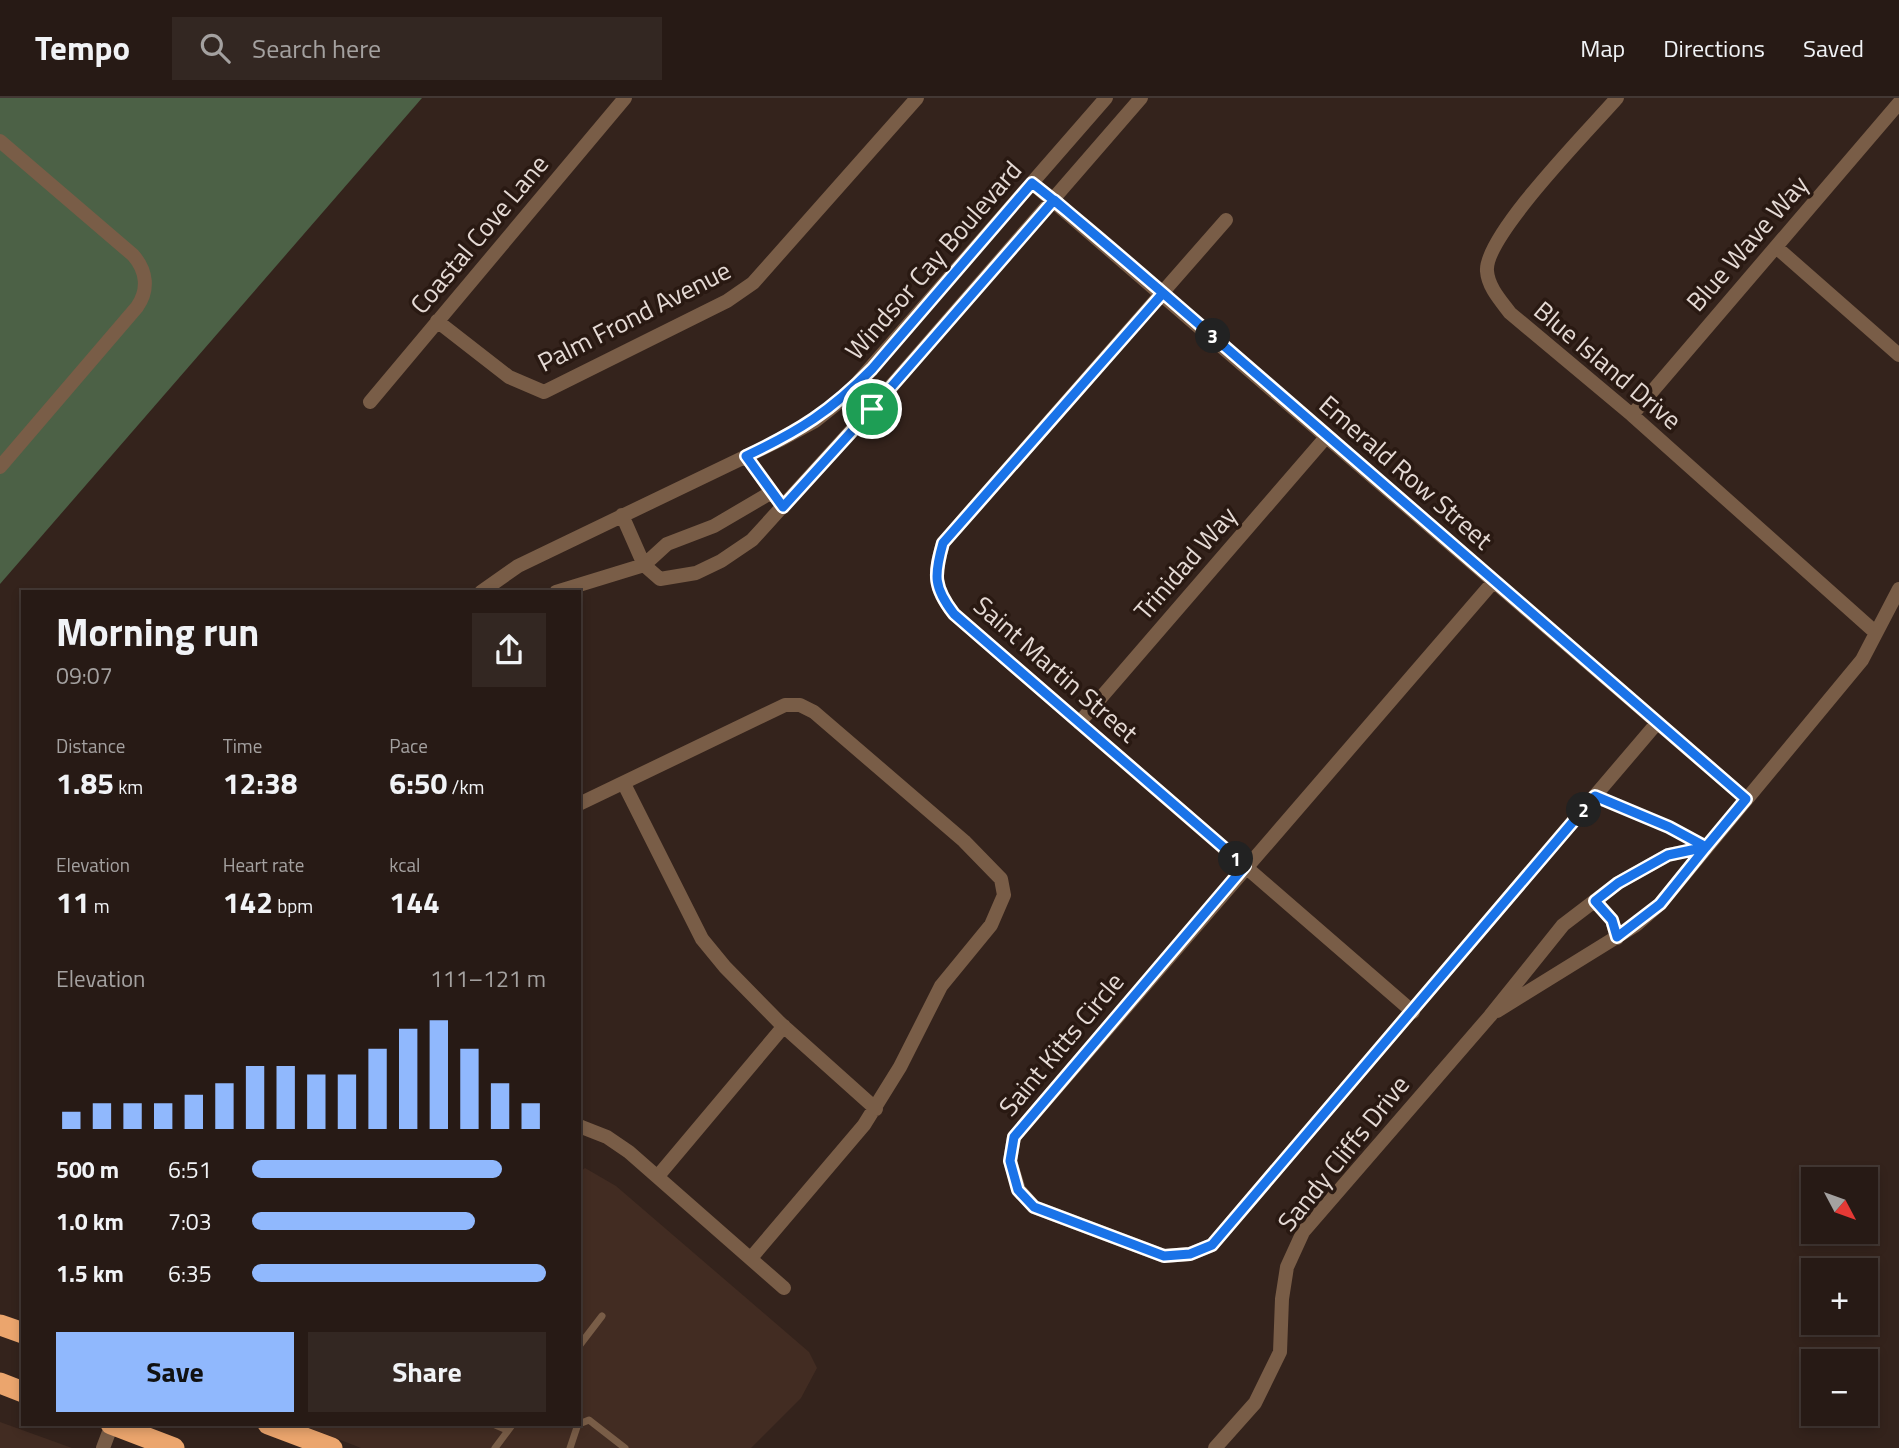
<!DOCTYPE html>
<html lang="en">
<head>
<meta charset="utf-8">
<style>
	:root { --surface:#271a15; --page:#332722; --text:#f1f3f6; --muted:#a4a1a0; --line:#433834; --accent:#90b8fd }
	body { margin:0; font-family:"Titillium Web",sans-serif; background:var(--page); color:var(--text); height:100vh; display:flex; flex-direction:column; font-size:26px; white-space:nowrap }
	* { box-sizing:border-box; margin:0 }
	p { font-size:23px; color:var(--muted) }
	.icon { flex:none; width:38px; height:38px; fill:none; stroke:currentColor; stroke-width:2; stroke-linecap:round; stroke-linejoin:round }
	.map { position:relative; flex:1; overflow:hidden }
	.details { position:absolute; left:21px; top:492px; width:560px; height:836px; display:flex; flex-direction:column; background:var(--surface); border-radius:0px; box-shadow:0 4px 10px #0003,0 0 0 2px var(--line) }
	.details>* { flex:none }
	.needle { width:46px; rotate:131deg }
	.tools { position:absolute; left:1801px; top:1069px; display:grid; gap:14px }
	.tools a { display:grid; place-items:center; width:77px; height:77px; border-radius:0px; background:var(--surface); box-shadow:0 4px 10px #0003,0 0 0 2px var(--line); font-size:35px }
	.pin { position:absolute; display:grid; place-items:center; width:60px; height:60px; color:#fff; margin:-30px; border:4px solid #fff; border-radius:50%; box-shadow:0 2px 7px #0007 }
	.km { position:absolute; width:35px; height:35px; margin:-18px; border-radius:50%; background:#222; color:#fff; font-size:19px; line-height:35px; text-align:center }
	.round { display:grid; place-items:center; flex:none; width:74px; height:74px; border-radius:0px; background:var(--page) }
	.head { display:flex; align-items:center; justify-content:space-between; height:119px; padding:0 35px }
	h1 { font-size:38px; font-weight:700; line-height:52px }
	.figures { display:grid; grid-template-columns:repeat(3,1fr); gap:10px; height:119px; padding:7px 35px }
	.figures div { display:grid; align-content:center }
	.figures b { font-size:30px; font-weight:700 }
	.figures small { font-size:19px; font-weight:400 }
	.figures p { font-size:19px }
	.chart { height:196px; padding:14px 35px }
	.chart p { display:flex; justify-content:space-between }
	.chart svg { width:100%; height:126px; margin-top:7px; stroke:var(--accent); stroke-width:6 }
	.action { display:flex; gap:14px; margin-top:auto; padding:14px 35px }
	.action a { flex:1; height:80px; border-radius:0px; background:var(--accent); color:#111; font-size:28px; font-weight:700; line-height:80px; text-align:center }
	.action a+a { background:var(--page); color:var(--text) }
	ul { padding:0 35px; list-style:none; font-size:23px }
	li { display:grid; grid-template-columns:112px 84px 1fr; align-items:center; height:52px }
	li i { height:18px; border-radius:9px; background:var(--accent) }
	header { display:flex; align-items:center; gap:42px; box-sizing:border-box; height:98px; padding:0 35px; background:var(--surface); border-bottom:2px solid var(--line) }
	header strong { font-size:33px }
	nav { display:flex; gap:38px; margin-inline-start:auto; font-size:24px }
	.search { width:490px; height:63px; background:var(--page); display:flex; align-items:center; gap:18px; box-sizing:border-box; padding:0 24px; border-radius:0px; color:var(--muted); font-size:26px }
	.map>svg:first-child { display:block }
	.built { fill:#422c22 }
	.forest { fill:#4c6146 }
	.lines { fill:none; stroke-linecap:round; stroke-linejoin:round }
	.lane { stroke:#795d47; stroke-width:7 }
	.street { stroke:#795d47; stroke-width:14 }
	.highway { stroke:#eba56d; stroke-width:21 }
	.route-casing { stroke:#fff; stroke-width:14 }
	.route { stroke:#1a73e8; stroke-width:9 }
	.labels { text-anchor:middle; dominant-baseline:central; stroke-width:7; stroke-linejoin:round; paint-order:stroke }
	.street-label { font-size:26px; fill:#e5dad5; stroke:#291912 }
</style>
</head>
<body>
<header>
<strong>Tempo</strong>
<div class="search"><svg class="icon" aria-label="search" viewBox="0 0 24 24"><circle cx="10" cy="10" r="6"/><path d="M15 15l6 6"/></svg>Search here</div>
<nav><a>Map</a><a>Directions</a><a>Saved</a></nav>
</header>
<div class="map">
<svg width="1899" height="1350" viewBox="0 0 1899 1350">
	<rect width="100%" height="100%" fill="#34231c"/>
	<!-- built -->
	<path class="built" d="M585 1070 616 1088 809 1254 817 1270 801 1300 751 1350H361L302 1327 579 1326V1075Z
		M0 1324 72 1350H0Z"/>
	<!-- forest -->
	<path class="forest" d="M0 0H422L0 486Z"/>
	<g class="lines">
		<!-- lane -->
		<path class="lane" d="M1595 698 1669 728 1703 747
			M579 1248 602 1218
			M493 1326 507 1332
			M579 1326 589 1322 625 1350
			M495 1350 513 1326
			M570 1350 578 1326"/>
		<!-- street -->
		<path class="street" d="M1617 0C1591 30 1484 138 1487 173 1488 189 1501 203 1510 215L1632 317 1875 534
			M0 43 133 157C147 173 149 192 137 209L0 369
			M1032 85 1746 701
			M1226 122 943 445C934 477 933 489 954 516L1413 914
			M1776 149 1899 257
			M437 223 509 279 544 294 727 203 753 185 917 0
			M370 304 625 0
			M1632 317 1899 5
			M746 358 778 402
			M622 417 644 467 660 481 696 475 721 463 752 442 871 311 1141 0
			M1494 483 1014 1039 1010 1063 1019 1092 1034 1109 1164 1158 1190 1156 1212 1147 1657 625
			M481 494 518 468 780 342 815 323 844 300 1106 0
			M556 494 644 467 667 446 714 428 772 394
			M1079 625 1327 338
			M624 686 702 841 725 869 780 925 876 1011
			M579 706 785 607H800L814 614 964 743 1001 781 1004 797 991 827 941 888 900 969 864 1027 751 1160
			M1595 803 1612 822 1617 840
			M1497 913 1636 827 1660 806 1862 562 1899 491
			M579 1028 607 1039 629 1054 784 1190
			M658 1078 784 928
			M103 1350 112 1326
			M1215 1350 1255 1305 1280 1254 1282 1201 1287 1169 1303 1134 1490 918 1563 827 1618 785 1668 757 1706 749"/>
		<!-- highway -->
		<path class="highway" d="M0 1227 23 1235
			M0 1285 23 1294
			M111 1326 174 1350
			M268 1326 332 1350"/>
	</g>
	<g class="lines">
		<!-- route casing -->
		<g class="route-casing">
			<path id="route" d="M872 311 1054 102 1163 195 943 445C934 477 933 489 954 516L1245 768 1014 1039 1010 1063 1018 1092 1034 1109 1164 1158 1190 1156 1212 1147 1595 698 1669 729 1706 749 1660 806 1617 839 1612 822 1595 803 1618 785 1668 757 1706 749 1746 701 1163 195C1120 158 1077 120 1032 85L872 271C831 313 799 333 746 358L783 409 872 311"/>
		</g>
		<!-- route -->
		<use href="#route" class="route"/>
	</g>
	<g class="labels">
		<!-- street labels -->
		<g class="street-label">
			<text transform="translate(479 136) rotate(-50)">Coastal Cove Lane</text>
			<text transform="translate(1747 145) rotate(-49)">Blue Wave Way</text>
			<text transform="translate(933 162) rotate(-49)">Windsor Cay Boulevard</text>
			<text transform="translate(634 218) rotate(-27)">Palm Frond Avenue</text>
			<text transform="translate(1608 267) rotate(40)">Blue Island Drive</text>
			<text transform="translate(1406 374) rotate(41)">Emerald Row Street</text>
			<text transform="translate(1185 465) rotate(-49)">Trinidad Way</text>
			<text transform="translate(1056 571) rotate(41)">Saint Martin Street</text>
			<text transform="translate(1061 946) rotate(-50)">Saint Kitts Circle</text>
			<text transform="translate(1343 1055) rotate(-51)">Sandy Cliffs Drive</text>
		</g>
	</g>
</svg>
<div class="tools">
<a><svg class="needle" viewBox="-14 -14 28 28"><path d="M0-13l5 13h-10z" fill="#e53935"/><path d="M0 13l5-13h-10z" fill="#a4a1a0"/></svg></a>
<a>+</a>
<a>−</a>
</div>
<div class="pin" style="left:872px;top:311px;background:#1e9e55"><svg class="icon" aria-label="arrive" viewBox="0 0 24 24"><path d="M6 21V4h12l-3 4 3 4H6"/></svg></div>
<b class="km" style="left:1236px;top:761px">1</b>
<b class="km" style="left:1584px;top:712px">2</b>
<b class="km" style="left:1213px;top:238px">3</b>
<section class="details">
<div class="head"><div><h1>Morning run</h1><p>09:07</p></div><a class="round"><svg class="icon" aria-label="share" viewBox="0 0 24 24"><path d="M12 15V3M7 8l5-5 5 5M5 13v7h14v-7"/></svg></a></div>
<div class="figures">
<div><p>Distance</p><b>1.85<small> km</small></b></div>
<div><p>Time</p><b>12:38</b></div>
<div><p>Pace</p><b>6:50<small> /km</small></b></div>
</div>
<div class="figures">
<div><p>Elevation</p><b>11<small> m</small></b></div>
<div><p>Heart rate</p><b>142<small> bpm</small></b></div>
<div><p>kcal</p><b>144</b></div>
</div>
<div class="chart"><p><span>Elevation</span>111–121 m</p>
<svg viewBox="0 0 160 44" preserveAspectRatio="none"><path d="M5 44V38M15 44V35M25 44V35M35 44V35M45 44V32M55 44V28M65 44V22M75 44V22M85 44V25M95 44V25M105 44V16M115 44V9M125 44V6M135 44V16M145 44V28M155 44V35"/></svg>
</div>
<ul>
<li><b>500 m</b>6:51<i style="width:85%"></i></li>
<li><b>1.0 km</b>7:03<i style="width:76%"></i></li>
<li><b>1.5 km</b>6:35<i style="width:100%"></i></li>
</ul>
<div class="action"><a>Save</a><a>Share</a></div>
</section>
</div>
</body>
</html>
